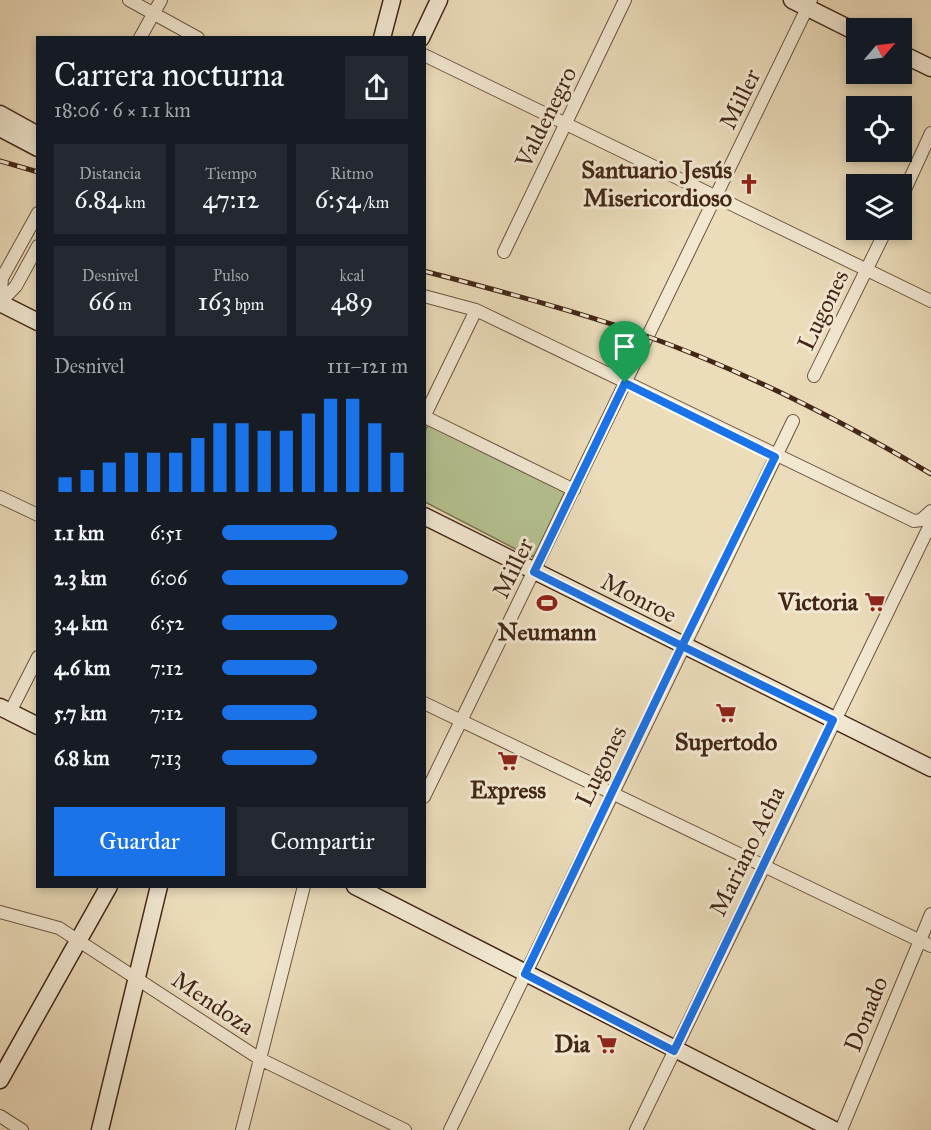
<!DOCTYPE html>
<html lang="es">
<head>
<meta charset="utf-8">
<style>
	:root { --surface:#171b24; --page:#242831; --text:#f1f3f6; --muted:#9ea1a6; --accent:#1a73e8 }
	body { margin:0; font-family:"IM FELL Great Primer",serif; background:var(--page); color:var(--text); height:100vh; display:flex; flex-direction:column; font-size:22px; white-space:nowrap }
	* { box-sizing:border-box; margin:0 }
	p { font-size:20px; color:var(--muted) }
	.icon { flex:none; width:33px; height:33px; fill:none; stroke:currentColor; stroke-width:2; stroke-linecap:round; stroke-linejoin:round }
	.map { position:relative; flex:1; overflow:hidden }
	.side { position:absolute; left:36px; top:36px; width:390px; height:852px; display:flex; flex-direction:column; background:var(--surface); border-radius:0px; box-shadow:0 3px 9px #0003 }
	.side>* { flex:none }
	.needle { width:39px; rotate:62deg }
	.fabs { position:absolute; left:846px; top:18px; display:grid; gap:12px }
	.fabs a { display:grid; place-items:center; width:66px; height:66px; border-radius:0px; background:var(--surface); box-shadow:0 3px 9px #0003; font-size:30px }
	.pin { position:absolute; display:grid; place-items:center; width:51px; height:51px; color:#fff; margin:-62px -26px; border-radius:50% 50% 50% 0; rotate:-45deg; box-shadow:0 0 6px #0007 }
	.pin .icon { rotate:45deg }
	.round { display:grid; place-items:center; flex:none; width:63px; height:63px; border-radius:0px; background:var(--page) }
	.head { display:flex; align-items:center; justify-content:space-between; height:102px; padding:0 18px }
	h1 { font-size:33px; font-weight:600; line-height:45px }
	.stats { display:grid; grid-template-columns:repeat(3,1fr); gap:9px; height:102px; padding:6px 18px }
	.stats div { display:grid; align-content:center; border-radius:0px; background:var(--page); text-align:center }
	.stats b { font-size:26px; font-weight:600 }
	.stats small { font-size:16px; font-weight:400 }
	.stats p { font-size:16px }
	.chart { height:168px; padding:12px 18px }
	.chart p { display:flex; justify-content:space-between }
	.chart svg { width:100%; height:108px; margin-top:6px; stroke:var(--accent); stroke-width:6 }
	.button { display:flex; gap:12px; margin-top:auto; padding:12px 18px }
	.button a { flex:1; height:69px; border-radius:0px; background:var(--accent); color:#fff; font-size:24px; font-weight:600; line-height:69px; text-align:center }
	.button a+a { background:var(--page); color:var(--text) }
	ul { padding:0 18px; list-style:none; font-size:20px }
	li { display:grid; grid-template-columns:96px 72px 1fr; align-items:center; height:45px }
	li i { height:15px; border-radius:8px; background:var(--accent) }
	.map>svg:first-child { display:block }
	.green { fill:#b5c192; stroke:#7c7454; stroke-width:1.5 }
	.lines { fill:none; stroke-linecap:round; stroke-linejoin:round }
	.street-casing { stroke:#6d543f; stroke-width:14 }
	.secondary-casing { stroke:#432616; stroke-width:19 }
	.street { stroke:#f2e8d2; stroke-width:12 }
	.secondary { stroke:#f2e8d2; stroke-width:16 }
	.rail-casing { stroke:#432616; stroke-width:5 }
	.rail { stroke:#f2e8d2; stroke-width:3; stroke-dasharray:9; stroke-linecap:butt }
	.route-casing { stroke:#fff; stroke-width:12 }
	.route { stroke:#1a73e8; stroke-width:8 }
	.labels { text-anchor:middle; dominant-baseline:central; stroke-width:6; stroke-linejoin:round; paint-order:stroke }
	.street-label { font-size:24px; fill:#432616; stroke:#f2e8d2 }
	.poi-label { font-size:24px; font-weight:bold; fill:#432616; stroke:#f2e8d2; text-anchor:end }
</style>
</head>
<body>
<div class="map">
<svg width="931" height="1130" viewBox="0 0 931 1130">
	<rect width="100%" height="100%" fill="#ebdcba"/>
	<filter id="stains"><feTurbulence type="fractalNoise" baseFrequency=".00333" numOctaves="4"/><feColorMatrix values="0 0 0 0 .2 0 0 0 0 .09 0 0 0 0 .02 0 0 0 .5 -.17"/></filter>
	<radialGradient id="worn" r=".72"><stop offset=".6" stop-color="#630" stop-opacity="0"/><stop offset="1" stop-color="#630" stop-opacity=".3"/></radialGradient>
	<!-- green -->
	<path class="green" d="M429 423 565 492 536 554 531 557 425 502 424 433Z"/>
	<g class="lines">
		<!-- street casing -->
		<g class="street-casing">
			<path id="street" d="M129 0 198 38
				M140 38 161 0
				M424 55 931 301
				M902 196 931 133
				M504 252 625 0
				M424 296 476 310 914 521 921 520 931 511
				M0 303 2 278 38 213
				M0 303 16 286 38 246
				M814 376 886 230
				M424 417 476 310
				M425 417 574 490
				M0 497 38 515
				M424 703 931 946
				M10 712 38 657
				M424 797 811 0
				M0 912 59 928 260 1059 405 1130
				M0 1116 22 1130
				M242 1130 304 886
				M450 1130 793 421
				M636 1130 931 523
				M841 1130 931 914"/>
		</g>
		<!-- secondary casing -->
		<g class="secondary-casing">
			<path id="secondary" d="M792 0 856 32
				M382 38 392 0
				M421 38 439 0
				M902 54 931 68
				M0 114 38 135
				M0 128 38 148
				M0 303 38 322
				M424 516 931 768
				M0 707 38 726
				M355 886 834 1130
				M0 1080 109 886
				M100 1130 159 886"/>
		</g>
		<!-- street -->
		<use href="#street" class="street"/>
		<!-- secondary -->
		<use href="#secondary" class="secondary"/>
		<!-- rail casing -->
		<g class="rail-casing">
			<path id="rail" d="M0 161 38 172
				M424 271C495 290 566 308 635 332 739 368 837 418 931 474"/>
		</g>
		<!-- rail -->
		<use href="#rail" class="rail"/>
	</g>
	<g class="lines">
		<!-- route casing -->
		<g class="route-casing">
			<path id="route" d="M625 383 534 572 682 646 525 974 674 1051 833 720 682 646 775 457 625 383"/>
		</g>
		<!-- route -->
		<use href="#route" class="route"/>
	</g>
	<!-- icons -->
	<defs>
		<g id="church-bare" transform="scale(1.62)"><path d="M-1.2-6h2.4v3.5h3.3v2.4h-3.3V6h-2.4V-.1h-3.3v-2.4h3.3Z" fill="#8f2418" stroke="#f2e8d2" stroke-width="2.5" paint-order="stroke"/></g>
		<g id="supermarket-bare" transform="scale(1.62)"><path d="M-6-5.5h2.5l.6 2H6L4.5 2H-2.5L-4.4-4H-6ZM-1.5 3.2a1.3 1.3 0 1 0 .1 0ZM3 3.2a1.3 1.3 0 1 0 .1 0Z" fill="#8f2418" stroke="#f2e8d2" stroke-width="2.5" paint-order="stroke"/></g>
		<g id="stadium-bare" transform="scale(1.62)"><path d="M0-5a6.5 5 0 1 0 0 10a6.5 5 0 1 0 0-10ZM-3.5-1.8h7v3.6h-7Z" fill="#8f2418" stroke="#f2e8d2" stroke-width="2.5" paint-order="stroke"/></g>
	</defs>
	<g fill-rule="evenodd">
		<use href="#church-bare" x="749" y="184"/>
		<use href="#supermarket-bare" x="875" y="602"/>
		<use href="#stadium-bare" x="547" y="603"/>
		<use href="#supermarket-bare" x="726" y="713"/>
		<use href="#supermarket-bare" x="508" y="761"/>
		<use href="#supermarket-bare" x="607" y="1044"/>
	</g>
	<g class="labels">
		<!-- street labels -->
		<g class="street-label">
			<text transform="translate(740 99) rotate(-64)">Miller</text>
			<text transform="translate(546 117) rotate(-64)">Valdenegro</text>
			<text transform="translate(823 310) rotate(-64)">Lugones</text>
			<text transform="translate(513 568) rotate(-64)">Miller</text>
			<text transform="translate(639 598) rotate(27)">Monroe</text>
			<text transform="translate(601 766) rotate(-64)">Lugones</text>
			<text transform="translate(747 851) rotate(-64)">Mariano Acha</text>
			<text transform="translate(213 1003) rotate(34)">Mendoza</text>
			<text transform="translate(866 1014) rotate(-68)">Donado</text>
		</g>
		<!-- poi labels -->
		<g class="poi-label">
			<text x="732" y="170">Santuario Jesús<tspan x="732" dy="28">Misericordioso</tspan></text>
			<text x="858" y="602">Victoria</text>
			<text x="547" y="632" text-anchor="middle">Neumann</text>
			<text x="726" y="742" text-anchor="middle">Supertodo</text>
			<text x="508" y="790" text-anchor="middle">Express</text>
			<text x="590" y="1044">Dia</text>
		</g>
	</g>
	<rect width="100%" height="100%" filter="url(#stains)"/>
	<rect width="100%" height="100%" fill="url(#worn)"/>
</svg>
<div class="fabs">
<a><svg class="needle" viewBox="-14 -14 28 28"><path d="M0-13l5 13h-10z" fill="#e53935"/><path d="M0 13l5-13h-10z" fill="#9ea1a6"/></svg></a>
<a><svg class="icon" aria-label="locate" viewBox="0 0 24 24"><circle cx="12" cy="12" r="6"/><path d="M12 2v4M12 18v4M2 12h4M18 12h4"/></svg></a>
<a><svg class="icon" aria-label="layers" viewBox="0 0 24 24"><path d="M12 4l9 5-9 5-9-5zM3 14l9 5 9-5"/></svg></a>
</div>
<div class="pin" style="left:625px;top:383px;background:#1e9e55"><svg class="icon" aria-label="arrive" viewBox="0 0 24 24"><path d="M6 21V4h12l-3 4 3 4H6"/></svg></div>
<section class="side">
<div class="head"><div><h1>Carrera nocturna</h1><p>18:06 · 6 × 1.1 km</p></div><a class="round"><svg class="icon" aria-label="share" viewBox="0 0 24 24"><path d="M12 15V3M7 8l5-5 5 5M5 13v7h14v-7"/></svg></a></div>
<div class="stats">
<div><p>Distancia</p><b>6.84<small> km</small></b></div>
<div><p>Tiempo</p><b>47:12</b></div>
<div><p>Ritmo</p><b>6:54<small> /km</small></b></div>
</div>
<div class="stats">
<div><p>Desnivel</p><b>66<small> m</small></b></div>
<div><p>Pulso</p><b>163<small> bpm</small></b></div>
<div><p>kcal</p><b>489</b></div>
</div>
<div class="chart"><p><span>Desnivel</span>111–121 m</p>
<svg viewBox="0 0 160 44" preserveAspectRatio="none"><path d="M5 44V38M15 44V35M25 44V32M35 44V28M45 44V28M55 44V28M65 44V22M75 44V16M85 44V16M95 44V19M105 44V19M115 44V12M125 44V6M135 44V6M145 44V16M155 44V28"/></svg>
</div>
<ul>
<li><b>1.1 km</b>6:51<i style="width:62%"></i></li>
<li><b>2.3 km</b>6:06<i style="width:100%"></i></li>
<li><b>3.4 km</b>6:52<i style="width:62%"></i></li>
<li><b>4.6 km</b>7:12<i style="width:51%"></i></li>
<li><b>5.7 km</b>7:12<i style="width:51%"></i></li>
<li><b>6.8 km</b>7:13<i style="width:51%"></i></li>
</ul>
<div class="button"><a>Guardar</a><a>Compartir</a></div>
</section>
</div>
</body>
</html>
